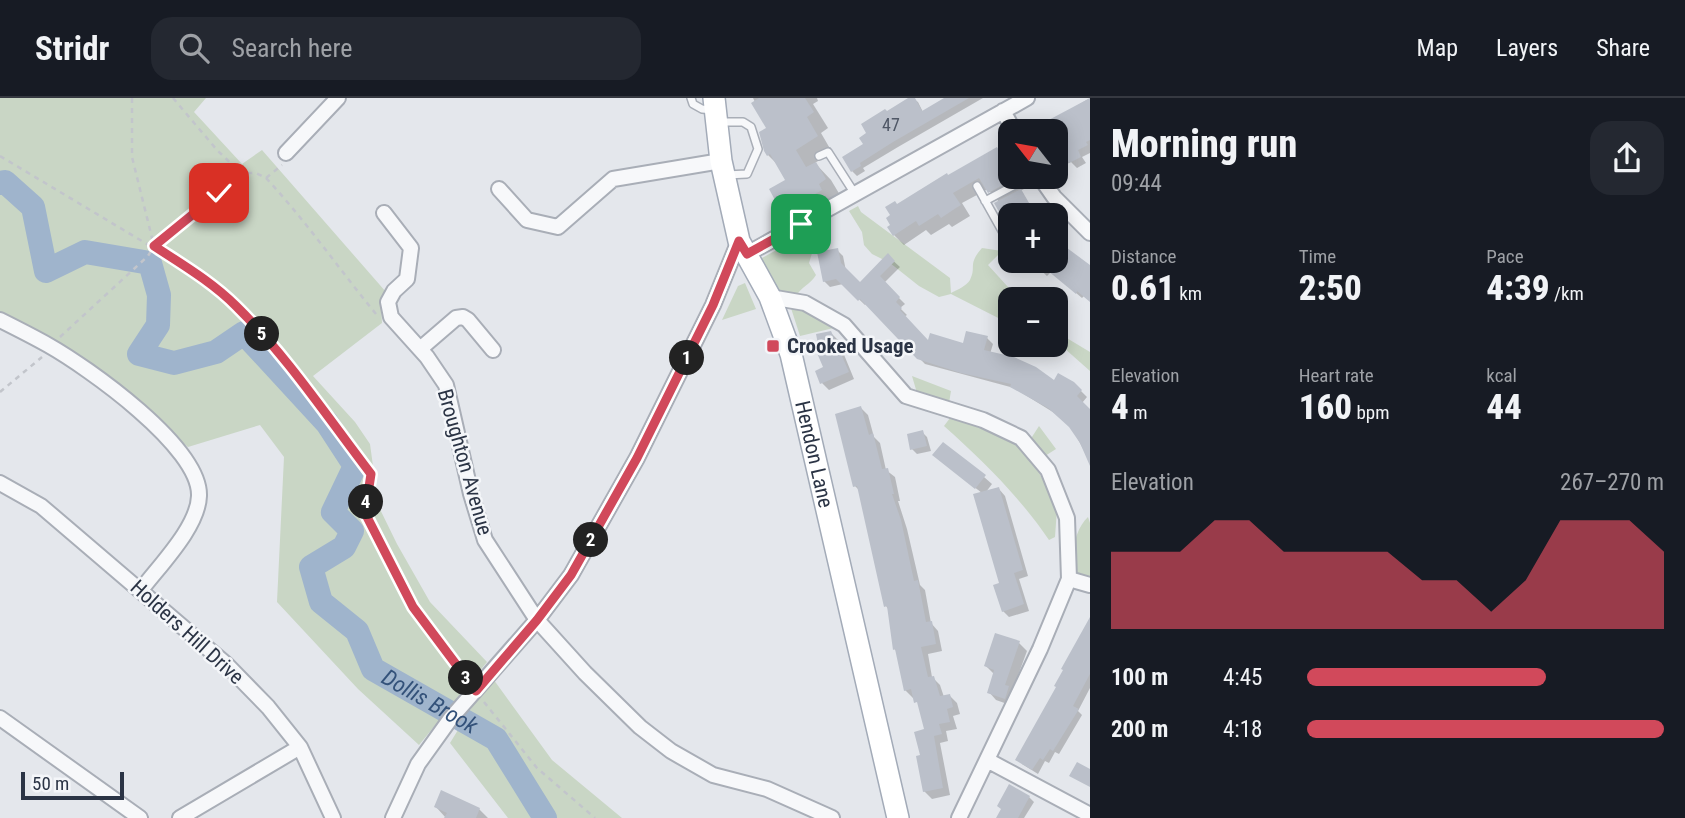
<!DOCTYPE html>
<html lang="en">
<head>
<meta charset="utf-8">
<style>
	:root { --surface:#171b24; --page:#242831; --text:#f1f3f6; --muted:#9ea1a6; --line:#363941; --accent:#d1495b }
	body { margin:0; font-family:"Roboto Condensed",sans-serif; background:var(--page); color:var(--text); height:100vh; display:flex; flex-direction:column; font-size:26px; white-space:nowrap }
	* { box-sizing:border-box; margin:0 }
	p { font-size:23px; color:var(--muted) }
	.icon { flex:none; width:38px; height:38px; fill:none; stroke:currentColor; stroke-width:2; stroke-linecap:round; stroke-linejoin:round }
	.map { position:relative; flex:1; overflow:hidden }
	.sheet { display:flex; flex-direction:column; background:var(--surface); width:595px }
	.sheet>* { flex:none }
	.needle { width:46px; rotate:301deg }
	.fabs { position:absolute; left:998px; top:21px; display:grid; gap:14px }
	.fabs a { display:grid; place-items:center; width:70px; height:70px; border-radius:14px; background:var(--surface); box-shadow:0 4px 18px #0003; font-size:35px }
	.scale { position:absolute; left:21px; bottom:18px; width:103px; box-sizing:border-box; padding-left:7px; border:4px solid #2b3445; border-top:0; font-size:19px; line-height:24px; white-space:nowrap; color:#2b3445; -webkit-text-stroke:5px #f4f6f9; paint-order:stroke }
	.pin { position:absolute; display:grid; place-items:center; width:60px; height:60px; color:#fff; margin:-30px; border-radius:14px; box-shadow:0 4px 10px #0006 }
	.km { position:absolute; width:35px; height:35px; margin:-18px; border-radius:50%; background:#222; color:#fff; font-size:19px; line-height:35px; text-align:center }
	.round { display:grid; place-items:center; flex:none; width:74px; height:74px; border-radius:21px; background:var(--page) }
	.summary { display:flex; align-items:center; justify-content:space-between; height:119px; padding:0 21px }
	h1 { font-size:38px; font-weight:800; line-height:52px }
	.figures { display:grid; grid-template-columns:repeat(3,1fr); gap:10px; height:119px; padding:7px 21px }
	.figures div { display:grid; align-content:center }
	.figures b { font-size:35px; font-weight:800 }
	.figures small { font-size:19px; font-weight:400 }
	.figures p { font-size:19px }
	.chart { height:196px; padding:14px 21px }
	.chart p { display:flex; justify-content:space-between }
	.chart svg { width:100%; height:126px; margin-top:7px; fill:var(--accent); opacity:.7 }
	ul { padding:0 21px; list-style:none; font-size:23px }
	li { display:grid; grid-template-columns:112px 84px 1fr; align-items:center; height:52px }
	li i { height:18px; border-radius:9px; background:var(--accent) }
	header { display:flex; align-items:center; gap:42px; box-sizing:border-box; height:98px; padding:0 35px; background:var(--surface); border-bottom:2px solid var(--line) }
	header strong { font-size:33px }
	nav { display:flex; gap:38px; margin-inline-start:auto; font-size:24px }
	.search { width:490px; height:63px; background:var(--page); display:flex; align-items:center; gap:18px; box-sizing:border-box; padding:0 24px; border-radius:21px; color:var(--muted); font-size:26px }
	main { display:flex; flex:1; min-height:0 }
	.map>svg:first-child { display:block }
	.green { fill:#c9d6c5 }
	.shadow { fill:#0003 }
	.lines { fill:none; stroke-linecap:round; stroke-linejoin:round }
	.river { stroke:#9fb4cc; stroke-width:24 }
	.building { fill:#bbc0ca }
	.lane-casing { stroke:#a9aeb7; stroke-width:10 }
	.street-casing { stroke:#a9aeb7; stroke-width:18 }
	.primary-casing { stroke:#a3abb8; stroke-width:24 }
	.path { stroke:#c2c5cb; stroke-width:2.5; stroke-dasharray:5 5; stroke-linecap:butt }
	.lane { stroke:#f7f8fa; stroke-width:7 }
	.street { stroke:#f7f8fa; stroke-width:14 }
	.primary { stroke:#fff; stroke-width:21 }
	.route-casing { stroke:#fff; stroke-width:14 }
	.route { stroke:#d1495b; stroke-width:9 }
	.poi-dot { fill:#d1495b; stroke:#f4f6f9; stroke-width:2.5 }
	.labels { text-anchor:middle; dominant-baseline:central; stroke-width:5; stroke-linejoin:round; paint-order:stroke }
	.number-label { font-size:18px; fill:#4f5766 }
	.poi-label { font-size:21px; font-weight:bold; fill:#2b3445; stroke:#f4f6f9; text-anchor:start }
	.street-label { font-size:21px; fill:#2b3445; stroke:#f4f6f9 }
	.water-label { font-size:23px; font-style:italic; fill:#34527a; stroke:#f4f6f9 }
</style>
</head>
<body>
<header>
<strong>Stridr</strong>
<div class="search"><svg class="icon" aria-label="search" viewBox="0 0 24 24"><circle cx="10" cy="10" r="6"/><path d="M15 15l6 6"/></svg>Search here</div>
<nav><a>Map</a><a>Layers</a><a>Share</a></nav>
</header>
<main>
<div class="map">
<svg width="1090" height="720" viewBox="0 0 1090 720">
	<rect width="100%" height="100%" fill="#e4e7ec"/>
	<!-- green -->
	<path class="green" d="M0 0H206L194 14 242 66 262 52 386 194 381 207 382 225 313 278 355 324 370 346 373 368V397L397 446 430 504 487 564 419 647 358 591 277 504 284 359 260 327 188 349 73 254 0 217Z
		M858 108 861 114 950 180 951 195C957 192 966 188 970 182 977 168 967 167 982 150L1002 153 988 167 1019 201H1010V226L951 196 939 199 919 188 890 165 872 156 864 147 862 134 849 113Z
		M817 130 825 136 824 143 813 152 809 165 816 177C811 186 801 189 796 198L779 196 760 161Z
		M745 185 756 211 722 222 738 188Z
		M790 207 802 208 838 229 800 238Z
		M1055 233 1090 254V273L1064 250 1055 245Z
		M912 278 951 293 949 305 917 295Z
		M950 320 978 326 1009 338 1030 356 1057 411 1055 439 1049 442C1019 398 983 363 944 328Z
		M1039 328 1056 351 1045 358 1030 342Z
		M1088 419 1090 425V480L1076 475C1069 458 1075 431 1088 419Z
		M491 578 552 662 622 720H508L450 645Z"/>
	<!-- shadow -->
	<path class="shadow" d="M753 0H817L818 3 813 6 828 30 821 35 832 54 815 65 831 82 840 97 799 129 783 114 787 82 777 66 768 57V31Z
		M912 0 918 4 923 14 945 2 944 0H983L898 49 863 70 865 73 857 78 852 73 865 47 887 14Z
		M1090 0V55L1082 59 1086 65 1077 70 1071 64 1065 67 1060 61 1055 33H1045L1042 28Z
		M996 51 1006 61 1010 67V79H1017L1024 91 1020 93 1037 117H1010L988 91 962 105 970 118 952 129 949 126 931 137 926 132 904 147 894 137 897 108Z
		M837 152 843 158 846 173 860 187 888 158 900 169 884 185 905 206 900 210 907 217 904 219 929 245 964 247 987 240 993 246 990 256 1054 284 1059 278 1081 293 1087 299 1082 305 1090 312V364L1072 330 1056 316 1014 290 925 266 866 206 865 207 843 186 830 189 824 183Z
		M1035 163H1055L1090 172V203L1084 198 1082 200 1051 174 1047 178 1033 165Z
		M831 235 838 242 854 281 829 292 822 285Z
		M861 310 868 317 874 339 880 345 886 372 895 379 900 403H898L907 431 920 487 925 492 931 525 938 533 942 553 928 556 932 579 940 587 944 599 950 598 957 605 960 616 953 618 957 631 946 633 948 643 940 645 950 697 932 701 924 693 922 659 926 632 920 608 915 599 913 600 905 592 898 554 894 551 889 512 886 508 860 393 855 388Z
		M922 334 927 339 931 353 917 356 912 351Z
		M942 364 984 379 992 386 986 394 999 391 1005 398 1028 478 1019 481 1029 513 1009 519 1003 513 1001 486 982 395Z
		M1090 523V590L1078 613 1082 617 1059 656 1055 654 1049 665 1045 663 1038 676 1022 666Z
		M1019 545 1027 553 1012 594 1013 608 996 602 989 594 995 577 986 568Z
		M1029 699 1034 704 1024 720H998Z
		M436 709 479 711 488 720H446Z"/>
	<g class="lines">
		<!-- river -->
		<path class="river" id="s1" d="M0 85 5 84 33 109 46 173 85 154 150 165 159 197 158 227 139 256 174 265 216 254 244 235 327 325 355 368 333 414 352 433 344 449 311 469 321 504 357 533 373 571 496 641 545 720"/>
	</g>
	<!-- building -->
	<path class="building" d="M759 0H805L814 14 807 19 818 38 796 52 806 69 816 64 826 81 819 86 822 92 782 115 769 91 785 82 770 56 767 58 764 53 759 34 766 30 751 5Z
		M908 0H915L922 13 944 0H969L893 44 860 65 861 68 851 74 842 59 863 46 859 40 866 35 861 26 885 11 887 13Z
		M1090 0V42L1086 44 1088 47 1078 52 1081 59 1069 65 1066 58 1055 64V33H1028Z
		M997 49 1010 72V79L1015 80 988 95 979 80 953 95 961 107 956 110 941 120 938 116 919 128 916 123 893 138 887 129 890 127 886 120 890 117 885 109 895 103 897 106 947 75 948 77Z
		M1021 91 1036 117H1010V133L994 105Z
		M1055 141 1090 167V204L1077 193 1076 196 1036 163H1055Z
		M838 150 841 165 860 184 888 155 895 163 880 178 900 199 896 204 902 210 900 212 928 242 930 235 963 245 966 233 988 238 984 252 1014 259 1036 269 1054 282 1058 275 1074 284 1082 292 1077 298 1090 311V368L1080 345 1069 329 1048 310 1010 289 1011 286 961 275 917 261 860 201 858 203 836 181 823 184 817 154Z
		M831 233 849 274 820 286 815 273 823 269 814 248 818 246 816 236Z
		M861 308 869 337 873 335 882 371 888 370 894 396H892L901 422 914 483 918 482 926 524 932 523 936 546 921 549 928 579 934 578 940 598 950 596 953 609 947 611 950 624 939 626 942 636 934 638 943 690 923 694 916 658 920 657 914 634 924 631 917 604 914 605 911 591 904 593 895 551 893 552 887 508 884 509 857 388 853 389 835 316Z
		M923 332 927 348 910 352 907 336Z
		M943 344 986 377 975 391 932 357Z
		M999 389 1023 472 1014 475 1024 506 1002 514 993 487 999 485 973 396Z
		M1090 519V576L1073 608 1079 611 1053 653 1050 651 1043 662 1040 660 1032 672 1015 662 1056 589 1054 588 1063 572 1061 571Z
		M995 535 1020 543 1005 587 1009 588 1005 601 987 595 994 572 984 568Z
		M1077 664 1090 671V689L1069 678Z
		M1009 686 1030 698 1018 720H996L1001 711 997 708Z
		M441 692 480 710 476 720H444L447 715 434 709Z"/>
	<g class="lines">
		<!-- lane casing -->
		<g class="lane-casing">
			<path id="lane" d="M691 0 693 6 702 11 714 12
				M721 24H743L751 29 758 51 747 76 726 77
				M819 58 828 54 855 96
				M977 88 1005 138
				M985 103 1030 79"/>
		</g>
		<!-- street casing -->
		<g class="street-casing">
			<path id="street" d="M1003 13 1014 33
				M286 55 338 0
				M1040 79 1054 99 1090 135
				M499 91 527 122 558 129 613 81 721 63
				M384 115 411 150 407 181 394 193 388 204 391 219 427 259 446 287 471 396 485 442 537 522 585 575 640 629 671 653 713 677 767 691 832 720
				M747 156 1027 0
				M770 199 805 205 844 227 906 298 983 322 1021 340 1048 372 1067 420 1069 481 1040 551 959 720
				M0 222C16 230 32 238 48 247 87 269 201 349 199 398 198 429 160 467 141 492
				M420 251 456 220 463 219 468 222 493 252
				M0 385 41 408 226 566 268 609 300 649 333 720
				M1069 481 1090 487
				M0 620 140 720
				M987 662 1090 717
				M180 720 300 649
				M393 720 418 666 451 620 537 522 571 477 637 360 713 207 739 143"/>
		</g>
		<!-- primary casing -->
		<g class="primary-casing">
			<g id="primary">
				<path id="s2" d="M714 0 721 63 739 143 770 199 791 256 898 720"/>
			</g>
		</g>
		<!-- path -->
		<path class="path" d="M132 0V59L154 148
			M173 0 217 52 243 77
			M0 58 202 179 236 208 273 249 371 376 365 415 413 509 468 582
			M266 80C306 123 339 171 376 216
			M231 88 237 96
			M219 95 227 104
			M60 239 148 158 154 148 246 75H256L266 80 282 67
			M0 294 42 259
			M484 604 537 670 595 720"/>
		<!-- lane -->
		<use href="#lane" class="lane"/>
		<!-- street -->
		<use href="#street" class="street"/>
		<!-- primary -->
		<use href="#primary" class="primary"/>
	</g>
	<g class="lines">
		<!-- route casing -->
		<g class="route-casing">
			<path id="route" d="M219 95 154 148C183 167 212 184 236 208 287 258 328 320 371 376L365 415 413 509 476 593 537 522 571 477 637 360 713 207 739 143 747 156 801 126"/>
		</g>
		<!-- route -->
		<use href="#route" class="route"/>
	</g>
	<!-- markers -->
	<rect class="poi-dot" x="766" y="241" width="14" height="14" rx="3.5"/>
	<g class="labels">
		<!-- number labels -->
		<g class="number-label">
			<text x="891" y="26">47</text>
		</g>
		<!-- poi labels -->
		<g class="poi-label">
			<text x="787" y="248">Crooked Usage</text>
		</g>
		<!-- street labels -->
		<g class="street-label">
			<text stroke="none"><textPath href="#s2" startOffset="373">Hendon Lane</textPath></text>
			<text transform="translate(465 364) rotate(74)">Broughton Avenue</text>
			<text transform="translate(187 534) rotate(42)">Holders Hill Drive</text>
		</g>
		<!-- water labels -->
		<g class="water-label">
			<text stroke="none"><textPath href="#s1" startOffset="926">Dollis Brook</textPath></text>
		</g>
	</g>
</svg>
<div class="fabs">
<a><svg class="needle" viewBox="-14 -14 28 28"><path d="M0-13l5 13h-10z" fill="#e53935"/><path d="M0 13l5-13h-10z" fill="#9ea1a6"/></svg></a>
<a>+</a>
<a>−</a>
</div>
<div class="scale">50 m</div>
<div class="pin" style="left:801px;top:126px;background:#1e9e55"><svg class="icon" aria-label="arrive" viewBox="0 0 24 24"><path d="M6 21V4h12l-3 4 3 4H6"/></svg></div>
<div class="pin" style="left:219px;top:95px;background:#d93025"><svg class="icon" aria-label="check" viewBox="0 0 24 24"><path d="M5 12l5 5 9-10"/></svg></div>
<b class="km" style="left:687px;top:260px">1</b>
<b class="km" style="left:591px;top:442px">2</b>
<b class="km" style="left:466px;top:580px">3</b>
<b class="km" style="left:366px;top:404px">4</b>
<b class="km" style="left:262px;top:236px">5</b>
</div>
<section class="sheet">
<div class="summary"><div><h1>Morning run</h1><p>09:44</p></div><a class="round"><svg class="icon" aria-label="share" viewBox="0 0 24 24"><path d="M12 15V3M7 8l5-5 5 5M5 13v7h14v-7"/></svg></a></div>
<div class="figures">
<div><p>Distance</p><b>0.61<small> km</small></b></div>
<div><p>Time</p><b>2:50</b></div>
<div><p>Pace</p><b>4:39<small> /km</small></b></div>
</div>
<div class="figures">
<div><p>Elevation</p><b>4<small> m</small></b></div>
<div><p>Heart rate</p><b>160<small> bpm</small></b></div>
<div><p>kcal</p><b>44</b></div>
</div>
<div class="chart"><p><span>Elevation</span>267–270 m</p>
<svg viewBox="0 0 160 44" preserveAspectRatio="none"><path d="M0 44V17L10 17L20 17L30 6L40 6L50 17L60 17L70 17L80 17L90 27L100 27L110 38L120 27L130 6L140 6L150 6L160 17V44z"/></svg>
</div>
<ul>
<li><b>100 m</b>4:45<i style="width:67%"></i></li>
<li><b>200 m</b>4:18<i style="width:100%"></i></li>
</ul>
</section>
</main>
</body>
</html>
